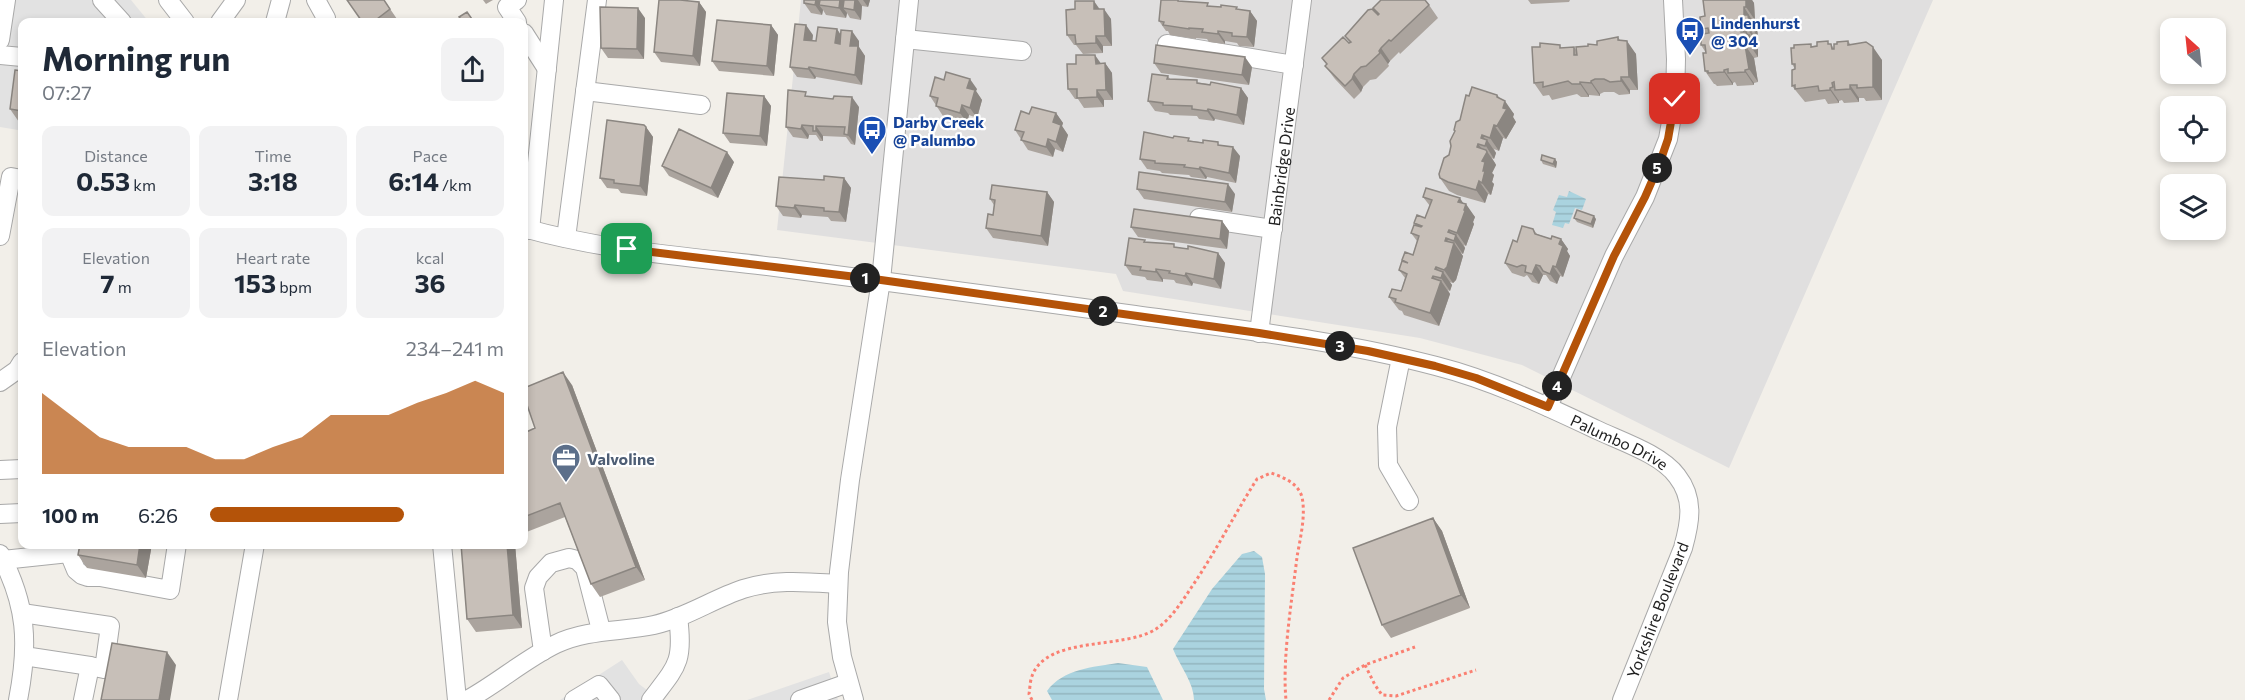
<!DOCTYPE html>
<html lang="en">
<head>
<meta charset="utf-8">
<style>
	:root { --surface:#fff; --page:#f2f2f3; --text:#1f2937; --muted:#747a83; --accent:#b45309 }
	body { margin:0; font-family:Commissioner,sans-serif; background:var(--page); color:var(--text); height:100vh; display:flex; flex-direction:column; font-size:22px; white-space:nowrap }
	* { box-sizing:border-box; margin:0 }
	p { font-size:20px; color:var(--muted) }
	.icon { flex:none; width:33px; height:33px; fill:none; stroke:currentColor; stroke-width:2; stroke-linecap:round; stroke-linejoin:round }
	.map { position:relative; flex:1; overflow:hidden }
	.drawer { position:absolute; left:18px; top:18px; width:510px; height:531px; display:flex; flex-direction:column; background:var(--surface); border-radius:12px; box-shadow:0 3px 9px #0003 }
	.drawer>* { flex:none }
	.needle { width:39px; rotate:333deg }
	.buttons { position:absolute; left:2160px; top:18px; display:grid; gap:12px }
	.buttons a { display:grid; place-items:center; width:66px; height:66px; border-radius:12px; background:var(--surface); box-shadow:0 3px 9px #0003; font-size:30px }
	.pin { position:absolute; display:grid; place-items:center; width:51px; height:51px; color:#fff; margin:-26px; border-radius:12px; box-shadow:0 3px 9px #0006 }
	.km { position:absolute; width:30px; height:30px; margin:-15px; border-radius:50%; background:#222; color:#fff; font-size:16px; line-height:30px; text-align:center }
	.round { display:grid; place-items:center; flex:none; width:63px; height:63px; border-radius:12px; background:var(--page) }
	.headline { display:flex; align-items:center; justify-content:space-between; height:102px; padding:0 24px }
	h1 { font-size:33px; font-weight:700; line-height:45px }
	.metrics { display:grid; grid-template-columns:repeat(3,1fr); gap:9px; height:102px; padding:6px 24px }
	.metrics div { display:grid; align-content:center; border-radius:12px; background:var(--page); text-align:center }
	.metrics b { font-size:26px; font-weight:700 }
	.metrics small { font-size:16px; font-weight:400 }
	.metrics p { font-size:16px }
	.chart { height:168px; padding:12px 24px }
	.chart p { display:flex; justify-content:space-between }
	.chart svg { width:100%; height:108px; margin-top:6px; fill:var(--accent); opacity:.7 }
	ul { padding:0 24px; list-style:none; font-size:20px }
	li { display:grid; grid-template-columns:96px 72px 1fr; align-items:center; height:45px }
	li i { height:15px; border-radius:8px; background:var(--accent) }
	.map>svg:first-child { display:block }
	.residential { fill:#e0dfdf }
	.parking { fill:#e2e2e2 }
	.water { fill:url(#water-rules) }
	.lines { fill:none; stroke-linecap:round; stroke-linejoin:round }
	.minor-casing { stroke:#a9a9a9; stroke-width:20 }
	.path { stroke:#fa8072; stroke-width:3; stroke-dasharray:3 3; stroke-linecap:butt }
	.minor { stroke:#fff; stroke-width:18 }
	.wall { fill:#aba49e }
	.shaded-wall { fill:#8b8681 }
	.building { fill:#c7bfb8; stroke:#8b8681; stroke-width:1.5 }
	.route-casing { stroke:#fff; stroke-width:12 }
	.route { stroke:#b45309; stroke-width:8 }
	.labels { text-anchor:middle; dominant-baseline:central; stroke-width:4.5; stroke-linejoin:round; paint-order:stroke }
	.transit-label { font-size:16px; font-weight:bold; fill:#164399; stroke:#fff; text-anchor:start }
	.street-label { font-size:16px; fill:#222; stroke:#fff }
	.service-label { font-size:16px; font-weight:bold; fill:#4e5e75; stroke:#fff; text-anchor:start }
</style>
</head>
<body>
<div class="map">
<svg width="2245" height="700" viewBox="0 0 2245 700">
	<defs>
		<pattern id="water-rules" width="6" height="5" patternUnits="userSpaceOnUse" patternTransform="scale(1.5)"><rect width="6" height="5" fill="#aad3df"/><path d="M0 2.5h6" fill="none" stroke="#92b5bf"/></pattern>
	</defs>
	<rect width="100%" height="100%" fill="#f2efe9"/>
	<!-- residential -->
	<path class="residential" d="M801 0H1933L1729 468 1522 365 1420 338 1123 291 1116 274 777 230Z"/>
	<!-- parking -->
	<path class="parking" d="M0 0H131L149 22H22V99L18 130 0 127Z
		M622 660 639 684 660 700H560Z
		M829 672 838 700H747Z"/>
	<!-- water -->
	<path class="water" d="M1569 191 1586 199 1582 210 1575 208 1569 224 1565 223 1563 228 1552 225 1556 212 1553 210 1559 195 1567 197Z
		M1254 551 1262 557 1265 574 1264 689 1266 700H1194C1194 683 1180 666 1173 649L1212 589 1242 554Z
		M1118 663 1147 667 1163 700H1052L1047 691C1063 669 1093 667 1118 663Z"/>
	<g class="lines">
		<!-- minor casing -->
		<g class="minor-casing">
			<g id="minor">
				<path d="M102 0 122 22"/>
				<path d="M168 0 185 22"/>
				<path d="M316 0 326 18 325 22"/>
				<path d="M220 22 236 0"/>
				<path d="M275 22 281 0"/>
				<path d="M517 22 507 7 517 0"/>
				<path d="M524 33 547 69"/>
				<path d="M905 39 1022 51"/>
				<path d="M0 40 6 0"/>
				<path d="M1167 44 1294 65"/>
				<path d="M0 55 22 57"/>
				<path d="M585 91 701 105"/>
				<path d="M1199 218 1273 229"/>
				<path id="s1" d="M524 228C605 251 692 257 775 267 895 282 1015 299 1135 315 1235 329 1338 340 1436 366 1491 380 1544 405 1595 429 1620 441 1661 454 1677 476 1695 499 1690 523 1683 548L1622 700"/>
				<path d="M530 230 554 0"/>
				<path d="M0 236 11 177 22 179"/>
				<path d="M566 238 597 0"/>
				<path id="s2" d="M1259 333 1302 0"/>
				<path d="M1401 358 1387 427 1388 465 1409 501"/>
				<path d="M0 382 17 370 22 362"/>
				<path d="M1548 407 1614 256 1645 197 1668 139 1675 99 1676 59 1673 0"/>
				<path d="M0 470 22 469"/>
				<path d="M0 514 22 513"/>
				<path d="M442 544 457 700"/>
				<path d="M69 553 76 570 82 575 88 577H100L170 590 177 544"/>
				<path d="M0 554C27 605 29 644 18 700"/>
				<path d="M3 560 69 553 76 546"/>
				<path d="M22 613 110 626 104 669 90 666 83 700"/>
				<path d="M543 651 534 588 538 577 551 563 569 558 577 560 585 568 601 630"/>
				<path d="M24 656 90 666"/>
				<path d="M228 700 255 544"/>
				<path d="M467 700C498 683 525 659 556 644 588 629 621 632 654 625 685 618 713 599 743 589 774 579 806 582 838 584"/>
				<path d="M574 700 599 685 611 700"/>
				<path d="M651 700C677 666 684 662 678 617"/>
				<path d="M800 700 848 683"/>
				<path d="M854 700 842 657 837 622 839 572 850 480 881 280 909 0"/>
			</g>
		</g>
		<!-- path -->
		<path class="path" d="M1365 665 1375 685 1382 695 1396 696 1476 670
			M1032 700 1029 694C1030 688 1030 681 1032 676 1047 635 1124 650 1156 629 1171 619 1181 603 1191 588 1215 553 1234 515 1257 479L1271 473C1283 477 1298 483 1302 497 1306 516 1300 539 1297 557 1292 600 1282 658 1286 700
			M1329 700 1343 678 1365 665 1415 647"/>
		<!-- minor -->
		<use href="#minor" class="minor"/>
	</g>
	<!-- wall -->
	<path class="wall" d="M347 0H384L397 19 394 22H363Z
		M483 0H493L486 4Z
		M804 0H870L868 7 862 6 861 20 850 18 847 13 846 18 826 15 823 10 822 15 811 13 804 3Z
		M1178 0 1180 2 1250 11 1257 21 1254 47 1239 46 1237 43 1225 41V44L1209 42 1207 39 1196 38V39L1170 35 1168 31H1166L1159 21Z
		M1528 0H1570L1569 2 1531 4Z
		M1703 0H1752L1754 3 1755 20H1753V22L1757 28 1758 37H1755V40H1752L1758 48V57L1754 58 1758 82 1754 83V85L1737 86 1735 82 1733 83V85L1717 86 1715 84H1714L1705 71 1706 53 1701 45 1704 34 1701 29 1705 16Z
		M699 2 706 12 700 66 661 62 654 52Z
		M1429 5 1438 18 1400 54 1399 52 1390 61 1388 64 1389 66 1376 79 1370 80 1363 87 1361 92 1354 99 1335 79 1325 66 1327 65 1322 58 1349 43H1350L1345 36 1378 15 1373 8Z
		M1100 9 1111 19 1112 46H1103V53L1083 54 1076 45H1074L1067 35Z
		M645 18 644 59 608 58 601 48Z
		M771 25 778 35 774 76 719 71 712 61Z
		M837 29 841 35 859 41V47L865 56 862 85 816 77 815 79 797 77 790 67 813 35 812 41H816Z
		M1618 37 1620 40 1636 54 1638 90H1630V94L1619 95 1614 92H1604L1600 94V96L1589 95V97H1581L1577 94 1552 100 1549 95 1543 96 1534 83 1562 48 1574 47 1577 51 1597 45Z
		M1848 41 1851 45 1882 60V100L1866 101 1864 98H1859V102L1844 103 1842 100 1839 101V103L1828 104 1825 99 1805 102 1792 86 1795 69 1792 64 1813 46 1830 44 1834 48 1837 44Z
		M1101 63H1105L1112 73 1113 100H1104V107L1084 108 1078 99H1075L1068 89Z
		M1154 63 1252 67 1249 85 1161 73Z
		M22 71V123L19 122 10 109Z
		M1168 76 1170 79 1241 88 1248 98 1244 125 1215 119 1214 121 1199 119 1197 116 1170 115 1168 113 1155 111 1148 101Z
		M977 89 976 91 982 100 977 118 969 115 967 123 943 116 930 96Z
		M1497 95 1514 114 1513 117 1516 122 1506 139 1503 138 1499 151 1494 149 1496 153 1494 159 1492 158 1496 165 1492 173 1494 175 1492 182 1494 184 1491 195 1488 194 1485 203 1457 195 1449 191 1440 178 1449 155 1455 132 1454 130 1460 120 1469 96Z
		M764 96 771 106 767 146 730 143 723 133Z
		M809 97 859 107 855 145 851 144 846 137 823 136V141H820L816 135H809L808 139 793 137 786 127Z
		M1056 113 1063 123 1062 126 1068 135 1063 152 1055 149 1053 157 1028 150 1015 130 1029 114Z
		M646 127 653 137 647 196 621 193 618 189 607 188 600 178Z
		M1173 138 1220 145 1240 156 1236 183 1207 177 1206 179 1191 177 1189 175 1162 173 1160 171 1147 169 1140 159Z
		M1555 159 1557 162 1556 168 1543 164 1541 160Z
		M734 162 718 198 669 176 662 166Z
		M844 178 851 188 846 222 831 221 828 217 802 215 801 218 783 216 776 206 824 180Z
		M1137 189 1235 194 1232 212 1144 199Z
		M1047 192 1054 202 1048 246 993 238 986 228 993 215 994 205 990 199Z
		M1423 197 1463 203 1475 217 1473 222 1474 224 1466 246 1464 245 1465 248 1463 254 1460 253 1463 256 1456 280 1453 283 1450 282 1452 285 1450 291 1448 290 1450 294 1439 326 1404 315 1402 311 1399 310 1389 297 1401 291 1402 289 1405 278 1399 270 1404 262 1402 260 1413 255 1417 241 1411 233 1416 226 1414 223 1425 218 1430 206Z
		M1574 218 1596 219 1593 228 1577 222Z
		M1222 221 1229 231 1227 249 1138 237 1131 227Z
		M1533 229 1537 234 1551 239H1561L1568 249 1567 251 1570 256 1563 277 1560 276 1557 284 1550 281 1546 275H1543L1539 284 1532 282 1527 275 1524 277 1512 273 1505 263 1517 242Z
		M1146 243 1218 253 1225 263 1221 289 1193 283 1192 286 1176 283 1174 280 1163 279V282L1147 280 1145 277 1132 275 1125 265Z
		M572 385 645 580 600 597 591 584 565 517 524 533V433L535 428Z
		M1433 518 1442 531 1470 608 1391 638 1382 625Z
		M80 544H152L146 578 87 568 78 555Z
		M461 544H515L522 628 476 632 467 619Z"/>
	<!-- shaded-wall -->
	<path class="shaded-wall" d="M816 0H824L819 5 823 10 822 15 815 5Z
		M840 0H847L843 8 847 13 846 18 839 8Z
		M855 0H858L862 6 861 20 854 10Z
		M863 0H870L868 7Z
		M1746 0H1752L1754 3 1755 20 1746 7Z
		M1094 1 1101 11 1094 9Z
		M699 2 706 12 700 66 693 56Z
		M1744 7 1757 28 1758 37 1749 24 1744 15Z
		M638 8 645 18 644 59 637 49Z
		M1104 9 1111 19 1112 46 1105 36Z
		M1250 11 1257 21 1254 47 1247 37Z
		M1746 24 1755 37V40L1746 27Z
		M771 25 778 35 774 76 767 66Z
		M806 25 813 35 811 50 804 40Z
		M1741 27 1749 39 1747 35 1746 32 1749 35 1758 48V57L1741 32Z
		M837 29 843 39 842 53 835 43Z
		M852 31 859 41V47L865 56 862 85 855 75 850 46Z
		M1218 31 1225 41V44L1218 34Z
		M1096 36 1103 46V53L1096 43Z
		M1627 41 1636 54 1638 90 1629 77Z
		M1745 45 1754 58 1758 82 1749 69Z
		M1873 47 1882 60V100L1873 87Z
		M1381 48 1390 61 1388 64 1379 51Z
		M1095 55 1102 65 1096 64Z
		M1245 57 1252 67 1249 85 1242 75Z
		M1105 63 1112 73 1113 100 1106 90Z
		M809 67 816 77 815 79 808 69Z
		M1724 70 1733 83V85L1724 72Z
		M1745 70 1754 83V85L1745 72Z
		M1354 74 1363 87 1361 92 1352 79Z
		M1621 77 1630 90V94L1621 81Z
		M970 79 977 89 976 91 982 100 977 118 970 108 967 88Z
		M1591 81 1600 94V96L1591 83Z
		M1580 82 1589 95V97L1580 84Z
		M1850 85 1859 98V102L1850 89Z
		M1241 88 1248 98 1244 125 1237 115Z
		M1830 88 1839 101V103L1830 90Z
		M1097 90 1104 100V107L1097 97Z
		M1497 95 1504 105 1505 101 1514 114 1513 117 1516 122 1506 139 1497 126Z
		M764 96 771 106 767 146 760 136Z
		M852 97 859 107 855 145 848 135Z
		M962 105 969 115 967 123 960 113Z
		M1208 109 1215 119 1214 121 1207 111Z
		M1056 113 1063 123 1062 126 1068 135 1063 152 1056 142 1053 122Z
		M802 125 809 135 808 139 801 129Z
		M1494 125 1503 138 1499 151 1490 138Z
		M816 126 823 136V141L816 131Z
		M646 127 653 137 647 196 640 186Z
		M1482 135 1487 142V140L1496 153 1494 159 1481 138Z
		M1048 139 1055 149 1053 157 1046 147Z
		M1478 144 1486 154V150L1495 163 1496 165 1492 173 1494 175 1492 182 1494 184 1491 195 1482 183 1483 171 1482 161 1477 147Z
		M1233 147 1240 156 1236 183 1229 173Z
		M727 152 734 162 718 198 711 188Z
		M1555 159 1557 162 1556 168 1553 164Z
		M1200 167 1207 177 1206 179 1199 169Z
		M844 178 851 188 846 222 839 212Z
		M1479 181 1488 194 1485 203 1476 190Z
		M1228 184 1235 194 1232 212 1225 202Z
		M1047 192 1054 202 1048 246 1041 236Z
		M1460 198 1465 206 1466 204 1475 217 1473 222 1474 224 1466 246 1457 233 1458 202Z
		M795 205 802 215 801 218 794 208Z
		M1594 216 1596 219 1593 228 1591 224Z
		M1222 221 1229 231 1227 249 1220 239Z
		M1449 230 1455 239 1456 235 1465 248 1463 254 1448 232Z
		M1446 238 1452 248 1454 243 1463 256 1456 280 1453 283 1444 270Z
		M1561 239 1568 249 1567 251 1570 256 1563 277 1556 267 1559 244Z
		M1218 253 1225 263 1221 289 1214 279Z
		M1536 265 1543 275 1539 284 1532 274Z
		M1553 266 1560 276 1557 284 1550 274Z
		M1436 267 1442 276 1443 272 1452 285 1450 291 1435 269Z
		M1156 269 1163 279V282L1156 272Z
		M1186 273 1193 283 1192 286 1185 276Z
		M1433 276 1440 285 1441 281 1450 294 1439 326 1430 313Z
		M563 372 572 385 645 580 636 567Z
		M1433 518 1442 531 1470 608 1461 595Z
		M140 544H152L146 578 137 565Z
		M507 544H515L522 628 513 615Z
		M167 652 176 665 170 700H159Z"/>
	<!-- building -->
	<path class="building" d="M347 0H384L390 9 373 22H366L364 19 361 20Z
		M659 0H680L699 2 693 56 654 52Z
		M804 0H816L815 5 804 3Z
		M820 0H840L839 8 819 5Z
		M844 0H855L854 10 843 8Z
		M1161 0H1178V1L1208 3 1207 6 1221 7V5L1237 7 1236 9 1250 11 1247 37 1232 36V33L1218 31V34L1202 32 1203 29 1189 28V29L1163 25 1164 22 1159 21Z
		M1381 0H1425L1429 5 1391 41 1389 40 1381 48 1379 51 1380 53 1366 66 1361 67 1354 74 1352 79 1345 86 1325 66 1327 64 1322 58 1343 37 1349 43 1351 42 1345 36 1368 10 1372 9 1378 15 1379 14 1373 8Z
		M1703 0H1746V7H1744V15H1748L1749 24H1746V27H1741V32H1746L1747 35H1749V44L1745 45 1749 69 1745 70V72L1728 73V69L1724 70V72L1708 73V71H1705L1703 53H1706L1705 45H1701V36L1703 34 1709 33 1708 28 1701 29 1700 17 1705 16Z
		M1075 1H1094V9H1104L1105 36H1096V43L1076 44 1075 35H1067L1066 10 1075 9Z
		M600 7 638 8 637 49 601 48Z
		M467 12 474 22 477 20 479 22H456L461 19 459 17Z
		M717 20 771 25 767 66 712 61Z
		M795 24 806 25 804 40 816 41 818 27 837 29 835 43 840 44 841 30 852 31 850 46H858L855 75 809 67 808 69 790 67Z
		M1618 37V40L1627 41 1629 77H1621V81L1610 82 1604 79H1595L1591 81V83L1580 82V84H1572L1568 81 1543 87V82L1534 83 1532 47H1540V43L1560 45V48L1574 47V55H1577L1576 47 1588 46V44L1597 45V41Z
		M1828 41V44H1831L1832 49H1834V44H1837V42L1848 41V45L1866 42 1873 47V87L1857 88V85H1850V89L1835 90 1834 82 1832 83 1833 87 1830 88V90L1819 91 1818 86 1795 89V85L1792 86V70L1795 69V64H1792L1791 48H1794V45L1811 44V47L1817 46V42Z
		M1156 45 1245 57 1242 75 1154 63Z
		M1076 55H1095L1096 64 1105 63 1106 90H1097V97L1077 98V89H1068L1067 64H1076Z
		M15 70 22 71V111L10 109Z
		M946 72 970 79 967 88 975 90 970 108 962 105 960 113 936 106 938 98 930 96 935 77 944 80Z
		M1152 74 1168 76 1167 79 1197 80V83L1210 85 1211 82 1241 88 1237 115 1208 109 1207 111 1192 109V106L1163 105V103L1148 101Z
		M1472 87 1497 95V97L1505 101 1503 108 1507 109 1497 126 1494 125 1490 138 1482 135 1481 138 1487 140 1485 146 1478 144 1477 147 1486 150 1487 152 1482 161 1485 162 1483 171H1485L1482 183 1479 181 1476 190 1448 182 1440 178 1439 174 1444 158 1449 155 1451 146 1450 141 1455 131 1454 130 1456 122 1460 120 1466 95 1469 96Z
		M788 90 806 92 805 96 833 99 834 96 852 97 848 135 844 134 845 127 816 126V131H813V126L802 125 801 129 786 127Z
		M727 93 764 96 760 136 723 133Z
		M1032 107 1056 113 1053 122 1061 125 1056 142 1048 139 1046 147 1021 140 1024 132 1015 130 1021 111 1029 114Z
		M607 120 644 125 646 127 640 186 614 183V180L600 178Z
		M679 129 727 152 711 188 662 166Z
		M1144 132 1173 138 1174 136 1189 138 1188 141 1203 143V140L1218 142V145L1233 147 1229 173 1200 167 1199 169 1184 167 1185 165 1155 163V161L1140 159Z
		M1542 155 1555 159 1553 164 1541 160Z
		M1139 172 1228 184 1225 202 1137 189Z
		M824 176 844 178 839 212 824 211V208L795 205 794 208 776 206 779 177 824 180Z
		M992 185 1047 192 1041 236 986 228 988 214 993 215 995 200 990 199Z
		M1426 188 1460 198 1458 202 1466 204 1464 210 1465 211 1457 233 1449 230 1448 232 1456 235 1454 241 1446 238 1445 241 1454 243 1447 267 1444 270 1436 267 1435 269 1443 272 1441 278 1433 276 1432 278 1441 281 1430 313 1395 302 1396 299 1389 297 1392 289 1401 291 1402 289 1407 274 1399 270 1402 261 1408 263 1402 260 1405 252 1413 255 1419 236 1411 233 1414 225 1421 227 1422 226 1414 223 1417 215 1425 218 1432 200 1423 197Z
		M1134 209 1222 221 1220 239 1131 227Z
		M1577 210 1594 216 1591 224 1574 218Z
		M1522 226 1533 229 1535 234 1551 239 1552 236 1561 239 1559 244 1563 246 1556 267 1553 266 1550 274 1543 271 1540 266 1536 265 1532 274 1525 272 1526 266 1522 265 1517 267 1505 263 1513 240 1517 242Z
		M1129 238 1145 240 1144 242 1174 244V247L1188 249V246L1218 253 1214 279 1186 273 1185 276 1169 273 1170 271 1156 269V272L1140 270 1141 267 1125 265Z
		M563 372 636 567 591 584 560 503 524 517V433L535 428 524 396V388Z
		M1433 518 1461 595 1382 625 1353 548Z
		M80 544H140L137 565 78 555Z
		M461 544H507L513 615 467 619Z
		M112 643 167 652 159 700H101Z"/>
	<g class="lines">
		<!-- route casing -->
		<g class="route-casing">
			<path id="route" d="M627 249 881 280 1259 333 1368 351 1435 366 1476 378 1548 407 1614 256 1645 197 1659 165 1668 139 1675 99"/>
		</g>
		<!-- route -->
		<use href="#route" class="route"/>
	</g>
	<!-- icons -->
	<defs>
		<g id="bus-pin" transform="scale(1.5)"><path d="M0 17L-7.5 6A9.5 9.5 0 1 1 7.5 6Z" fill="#1a4fb4" stroke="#fff"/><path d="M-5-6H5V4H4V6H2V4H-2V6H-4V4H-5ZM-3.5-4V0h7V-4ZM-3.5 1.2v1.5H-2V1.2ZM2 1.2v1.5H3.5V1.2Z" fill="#fff"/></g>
		<g id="office-pin" transform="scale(1.5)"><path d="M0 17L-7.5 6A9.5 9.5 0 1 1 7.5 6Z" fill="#5c6f8a" stroke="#fff"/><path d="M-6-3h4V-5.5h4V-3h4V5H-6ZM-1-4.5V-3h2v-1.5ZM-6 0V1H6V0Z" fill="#fff"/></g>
	</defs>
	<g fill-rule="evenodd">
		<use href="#bus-pin" x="1690" y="31"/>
		<use href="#bus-pin" x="872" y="130"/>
		<use href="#office-pin" x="566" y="458"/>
	</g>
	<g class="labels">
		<!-- transit labels -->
		<g class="transit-label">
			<text x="1711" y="22">Lindenhurst<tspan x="1711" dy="18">@ 304</tspan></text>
			<text x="893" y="121">Darby Creek<tspan x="893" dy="18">@ Palumbo</tspan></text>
		</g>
		<!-- street labels -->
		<g class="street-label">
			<text stroke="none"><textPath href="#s2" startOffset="168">Bainbridge Drive</textPath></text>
			<text stroke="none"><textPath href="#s1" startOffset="1122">Palumbo Drive</textPath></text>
			<text transform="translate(1657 610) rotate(-69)">Yorkshire Boulevard</text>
		</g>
		<!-- service labels -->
		<g class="service-label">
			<text x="587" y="458">Valvoline</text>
		</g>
	</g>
</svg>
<div class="buttons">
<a><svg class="needle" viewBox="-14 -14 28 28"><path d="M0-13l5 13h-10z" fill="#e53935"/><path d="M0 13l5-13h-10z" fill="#747a83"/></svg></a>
<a><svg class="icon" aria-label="locate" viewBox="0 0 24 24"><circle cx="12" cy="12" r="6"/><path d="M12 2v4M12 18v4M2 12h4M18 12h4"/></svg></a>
<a><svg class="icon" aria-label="layers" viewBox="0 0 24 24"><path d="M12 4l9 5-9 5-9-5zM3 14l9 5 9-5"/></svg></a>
</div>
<div class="pin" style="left:627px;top:249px;background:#1e9e55"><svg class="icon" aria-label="arrive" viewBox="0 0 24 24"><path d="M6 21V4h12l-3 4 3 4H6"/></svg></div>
<div class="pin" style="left:1675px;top:99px;background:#d93025"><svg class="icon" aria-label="check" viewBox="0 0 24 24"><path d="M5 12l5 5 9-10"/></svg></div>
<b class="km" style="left:865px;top:278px">1</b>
<b class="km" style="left:1103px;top:311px">2</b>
<b class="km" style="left:1340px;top:346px">3</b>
<b class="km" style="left:1557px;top:386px">4</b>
<b class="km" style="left:1657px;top:168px">5</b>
<section class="drawer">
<div class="headline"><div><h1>Morning run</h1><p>07:27</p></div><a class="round"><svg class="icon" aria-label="share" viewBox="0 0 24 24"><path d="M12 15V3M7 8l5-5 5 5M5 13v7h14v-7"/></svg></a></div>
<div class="metrics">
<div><p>Distance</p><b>0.53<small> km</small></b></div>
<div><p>Time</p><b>3:18</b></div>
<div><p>Pace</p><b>6:14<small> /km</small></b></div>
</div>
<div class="metrics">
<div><p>Elevation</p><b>7<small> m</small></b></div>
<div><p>Heart rate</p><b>153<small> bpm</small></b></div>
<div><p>kcal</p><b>36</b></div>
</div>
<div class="chart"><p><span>Elevation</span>234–241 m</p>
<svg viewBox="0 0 160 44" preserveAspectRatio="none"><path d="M0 44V11L10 20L20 29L30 33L40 33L50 33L60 38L70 38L80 33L90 29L100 20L110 20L120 20L130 15L140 11L150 6L160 11V44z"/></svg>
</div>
<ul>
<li><b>100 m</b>6:26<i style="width:66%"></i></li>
</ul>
</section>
</div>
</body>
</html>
